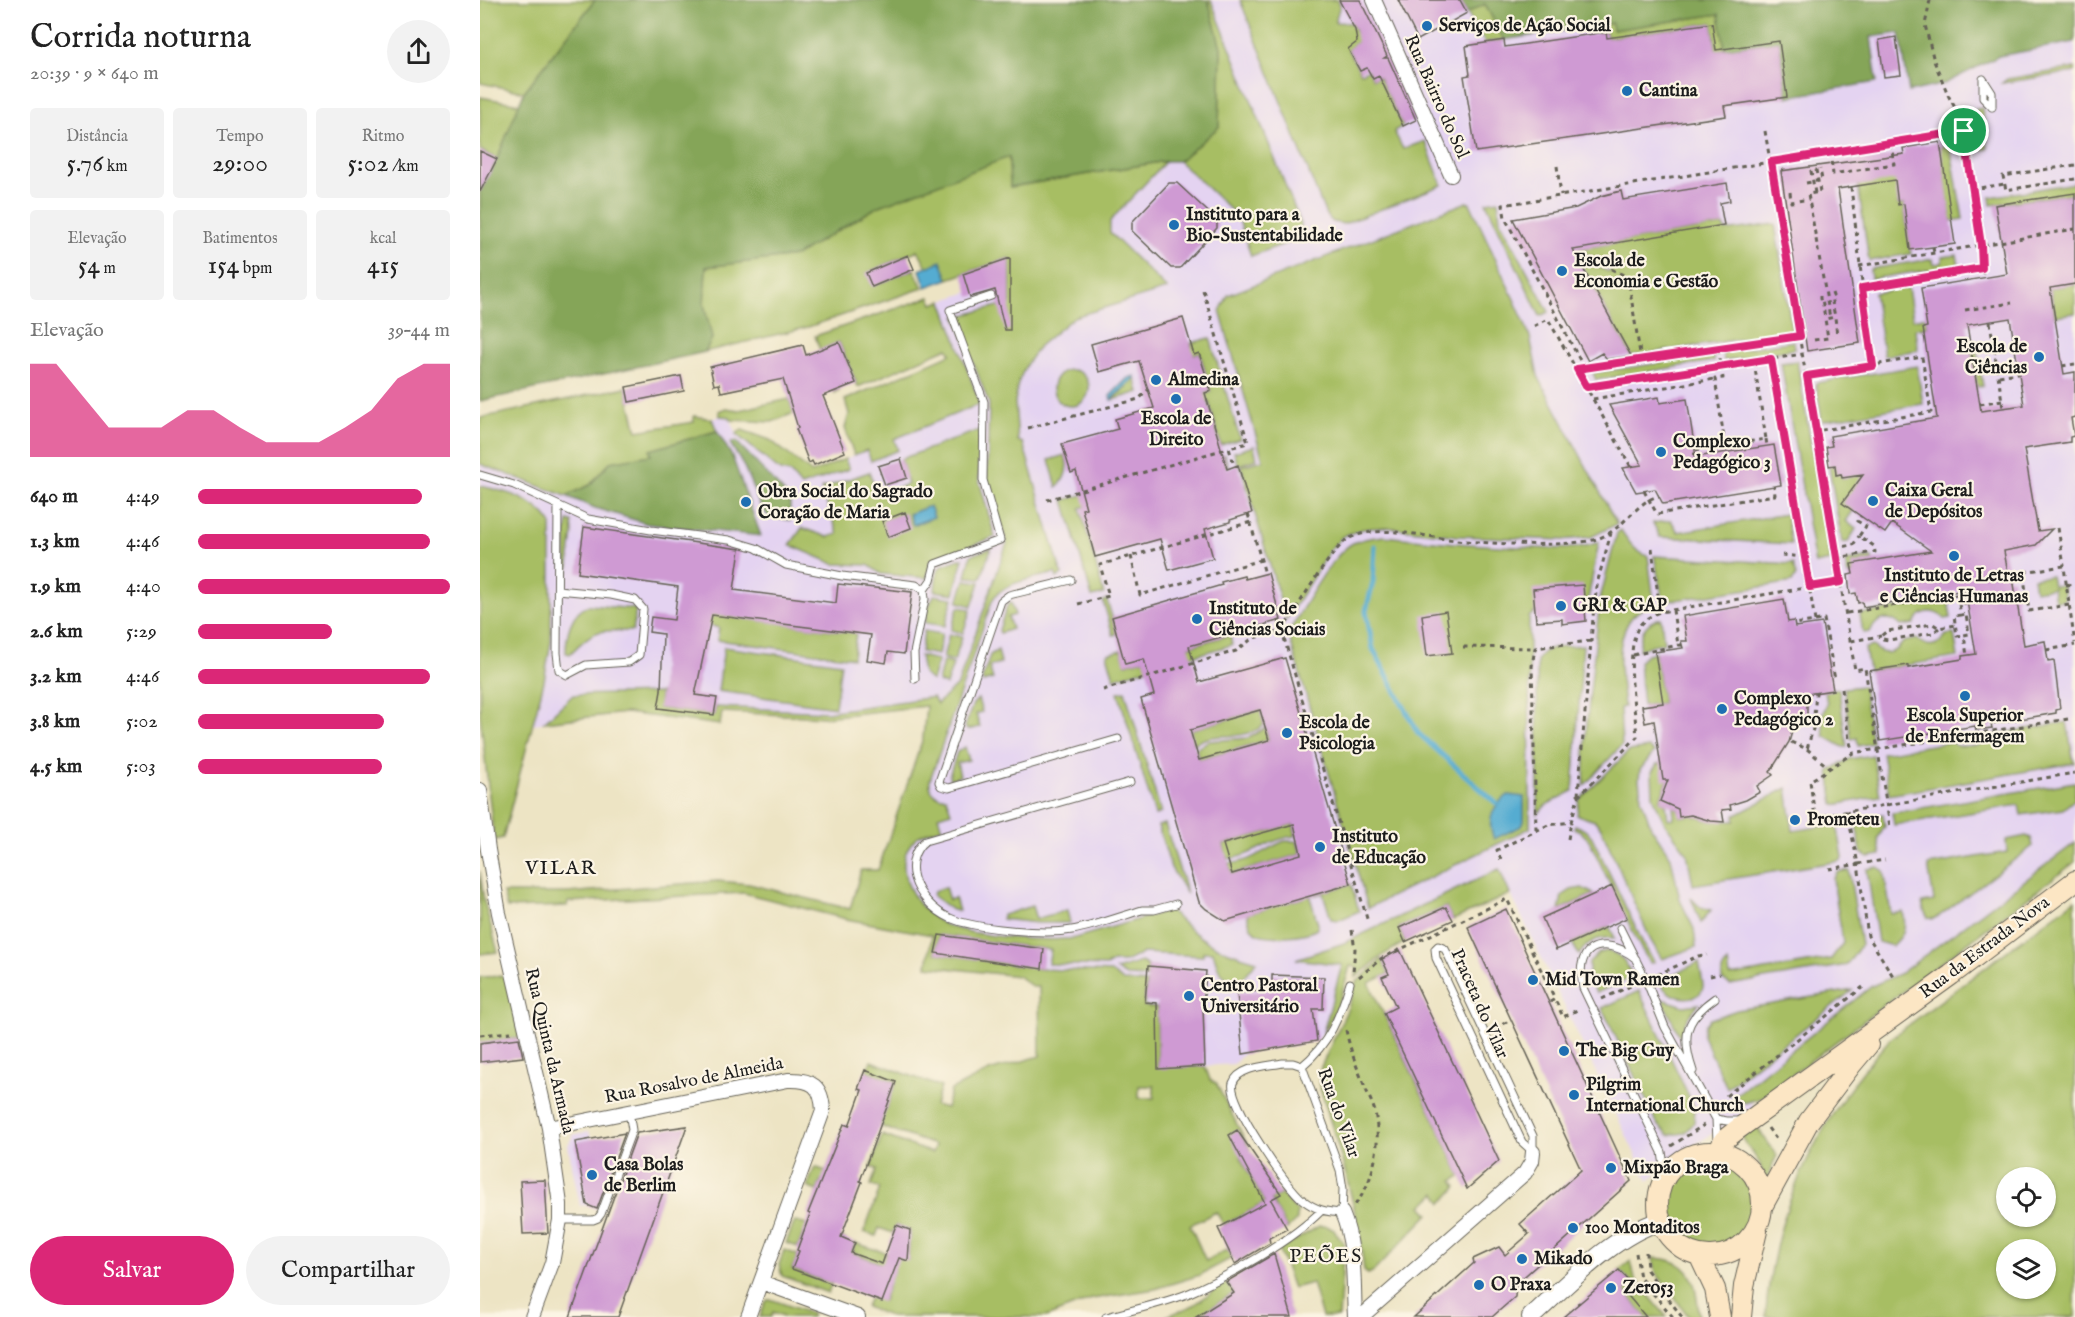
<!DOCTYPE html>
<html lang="pt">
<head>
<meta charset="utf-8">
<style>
	:root { --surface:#fff; --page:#f2f2f2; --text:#222; --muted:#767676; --accent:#db2777 }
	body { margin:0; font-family:"IM FELL English",serif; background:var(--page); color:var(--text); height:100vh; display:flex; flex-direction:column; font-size:22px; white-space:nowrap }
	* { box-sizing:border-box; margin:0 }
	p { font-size:20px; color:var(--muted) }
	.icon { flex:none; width:33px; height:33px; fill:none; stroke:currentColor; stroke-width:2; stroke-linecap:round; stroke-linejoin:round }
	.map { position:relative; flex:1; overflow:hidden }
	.side { display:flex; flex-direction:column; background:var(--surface); width:480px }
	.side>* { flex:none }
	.buttons { position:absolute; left:1516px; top:1167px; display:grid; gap:12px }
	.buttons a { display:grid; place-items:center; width:60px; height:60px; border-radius:50%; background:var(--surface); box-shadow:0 2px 4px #0004; font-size:30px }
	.pin { position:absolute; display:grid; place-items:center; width:51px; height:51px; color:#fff; margin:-26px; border:3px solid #fff; border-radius:50%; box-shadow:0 2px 6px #0007 }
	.round { display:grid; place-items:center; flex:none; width:63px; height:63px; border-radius:32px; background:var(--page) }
	.summary { display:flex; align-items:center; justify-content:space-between; height:102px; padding:0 30px }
	h1 { font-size:33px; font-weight:600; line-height:45px }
	.figures { display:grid; grid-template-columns:repeat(3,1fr); gap:9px; height:102px; padding:6px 30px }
	.figures div { display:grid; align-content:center; border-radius:6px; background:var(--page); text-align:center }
	.figures b { font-size:26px; font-weight:600 }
	.figures small { font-size:16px; font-weight:400 }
	.figures p { font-size:16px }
	.chart { height:168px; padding:12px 30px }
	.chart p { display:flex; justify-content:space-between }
	.chart svg { width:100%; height:108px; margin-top:6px; fill:var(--accent); opacity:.7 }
	.button { display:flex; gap:12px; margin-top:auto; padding:12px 30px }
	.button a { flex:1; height:69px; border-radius:36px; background:var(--accent); color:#fff; font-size:24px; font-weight:600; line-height:69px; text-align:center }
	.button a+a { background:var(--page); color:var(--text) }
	ul { padding:0 30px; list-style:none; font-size:20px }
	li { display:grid; grid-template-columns:96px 72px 1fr; align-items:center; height:45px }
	li i { height:15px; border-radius:8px; background:var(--accent) }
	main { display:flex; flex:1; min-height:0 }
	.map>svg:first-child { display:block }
	.built { fill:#e4d3f1 }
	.green { fill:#a7be63; stroke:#626d40; stroke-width:1.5; fill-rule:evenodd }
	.forest { fill:#85a559; stroke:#50603a; stroke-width:1.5 }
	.water { fill:#54acd1; stroke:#386476; stroke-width:1.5 }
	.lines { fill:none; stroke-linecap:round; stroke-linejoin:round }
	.stream { stroke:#54acd1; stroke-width:5 }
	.building { fill:#cf9ad3; fill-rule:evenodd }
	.service-casing { stroke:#656257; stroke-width:9 }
	.minor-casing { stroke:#656257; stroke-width:16 }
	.tertiary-casing { stroke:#656257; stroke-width:20 }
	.secondary-casing { stroke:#656257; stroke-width:22 }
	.path { stroke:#656257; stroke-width:3; stroke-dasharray:4.5 4.5; stroke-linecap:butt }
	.service { stroke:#fff; stroke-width:7 }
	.minor { stroke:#fff; stroke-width:14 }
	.tertiary { stroke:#fff; stroke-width:18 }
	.secondary { stroke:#fce6c4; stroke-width:20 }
	.route-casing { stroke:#fff; stroke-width:12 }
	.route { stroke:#db2777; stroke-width:8 }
	.poi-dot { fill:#1f6fb2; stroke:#fcf5e5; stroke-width:2 }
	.labels { text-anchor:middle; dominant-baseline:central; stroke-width:4.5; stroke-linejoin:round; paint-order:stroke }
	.poi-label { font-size:18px; font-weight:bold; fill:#1c1c1c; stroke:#fcf5e5; text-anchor:start }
	.street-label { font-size:18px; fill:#1c1c1c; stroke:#fcf5e5 }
	.neighbourhood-label { font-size:20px; letter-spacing:1.5px; fill:#1c1c1c; stroke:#fcf5e5 }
</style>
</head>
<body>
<main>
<section class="side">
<div class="summary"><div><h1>Corrida noturna</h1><p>20:39 · 9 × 640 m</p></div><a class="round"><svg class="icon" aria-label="share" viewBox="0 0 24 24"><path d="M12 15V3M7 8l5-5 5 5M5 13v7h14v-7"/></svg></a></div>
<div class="figures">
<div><p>Distância</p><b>5.76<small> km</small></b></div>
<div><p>Tempo</p><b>29:00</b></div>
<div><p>Ritmo</p><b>5:02<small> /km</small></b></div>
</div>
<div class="figures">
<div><p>Elevação</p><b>54<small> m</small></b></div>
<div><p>Batimentos</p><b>154<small> bpm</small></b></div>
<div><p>kcal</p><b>415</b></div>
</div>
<div class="chart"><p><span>Elevação</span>39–44 m</p>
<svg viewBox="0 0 160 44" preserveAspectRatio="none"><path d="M0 44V6L10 6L20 19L30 32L40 32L50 32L60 25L70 25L80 32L90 38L100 38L110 38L120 32L130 25L140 12L150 6L160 6V44z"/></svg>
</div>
<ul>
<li><b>640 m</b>4:49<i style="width:89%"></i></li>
<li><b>1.3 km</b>4:46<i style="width:92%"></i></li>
<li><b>1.9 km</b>4:40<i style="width:100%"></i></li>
<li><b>2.6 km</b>5:29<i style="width:53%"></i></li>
<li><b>3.2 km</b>4:46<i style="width:92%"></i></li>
<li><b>3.8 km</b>5:02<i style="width:74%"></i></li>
<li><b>4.5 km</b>5:03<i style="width:73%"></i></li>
</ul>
<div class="button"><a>Salvar</a><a>Compartilhar</a></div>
</section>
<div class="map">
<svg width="1595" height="1317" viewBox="0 0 1595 1317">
	<rect width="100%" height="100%" fill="#fcf5e5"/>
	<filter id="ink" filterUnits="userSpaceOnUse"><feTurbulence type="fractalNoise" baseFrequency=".0167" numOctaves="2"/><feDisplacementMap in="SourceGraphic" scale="12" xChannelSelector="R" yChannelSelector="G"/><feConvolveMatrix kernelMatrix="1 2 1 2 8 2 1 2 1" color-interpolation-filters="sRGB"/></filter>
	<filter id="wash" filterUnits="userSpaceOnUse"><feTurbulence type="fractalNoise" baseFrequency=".008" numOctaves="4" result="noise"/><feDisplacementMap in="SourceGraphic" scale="24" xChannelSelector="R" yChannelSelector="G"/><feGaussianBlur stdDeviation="1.35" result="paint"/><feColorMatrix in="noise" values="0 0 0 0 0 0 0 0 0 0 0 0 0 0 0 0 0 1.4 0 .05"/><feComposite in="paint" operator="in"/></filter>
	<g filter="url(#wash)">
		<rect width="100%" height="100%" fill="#ede4c4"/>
		<!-- built -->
		<path class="built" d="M327 0H1595V862L1281 1098 1272 1103 1274 1108 1198 1155 1168 1181 1024 880 884 945 881 968 862 965 843 1033 837 1041 763 1054 754 1064 678 1069 562 969 455 953 459 935 571 950 574 944 398 917 477 686 456 704 345 717 242 712 240 725 146 713 2 730 0 714V418L146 387 161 445 236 431 232 419 240 416 250 417 256 434 300 471 324 476 499 404 462 301 488 292 483 274 530 258Z
			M109 1131 111 1139 146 1133 117 1209 107 1205 100 1206 88 1145 93 1135Z"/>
		<!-- green -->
		<path class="green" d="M0 0H115L44 92 0 83Z
			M728 0H731L821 224 820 234 812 241 771 256 758 217 699 161 739 127 741 48Z
			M760 0H858L860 5 855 22 871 23 880 40 868 50 881 73 888 70 893 79 899 76 923 126 914 131 923 149 945 141 962 185 864 224 853 222 846 215Z
			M1005 4 1024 40 1005 43 987 13Z
			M1239 14 1245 49 1236 50 1232 23 1127 38 1126 32 1118 33V26L1133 23 1134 30Z
			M1595 68V72L1522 83 1527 79Z
			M0 97 40 104 17 159 0 150Z
			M1502 108 1508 149 1502 150 1496 109Z
			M1470 145 1483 219 1471 221 1460 147Z
			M529 156 530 187 686 161 630 221V233L687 289 594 317 559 346 546 365 538 383 535 402 538 441 543 443 582 575 577 578 575 573C555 579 522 581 512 601L450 780C449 791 455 798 466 797L471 812 458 816 462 828C453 831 443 832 436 838 406 865 438 913 466 925 495 937 564 942 595 938L690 910C719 941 737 950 777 961L761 981C740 980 738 970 733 952H723V956L663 953 645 962H633L626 966 568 964 571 950 459 935 455 953 562 969 631 972 643 981 666 983 664 1006 677 1008 678 1068 725 1066 730 1080 736 1083 770 1150 760 1156 785 1203 744 1225 736 1212 710 1225 726 1261 748 1249 752 1258 720 1275 675 1289 612 1299 566 1317H412L386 1307 390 1297 403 1301 414 1269 372 1252 375 1243 428 1260 430 1230 416 1225 413 1233 399 1228 396 1236 384 1232 400 1188 391 1185 397 1169 391 1167 402 1135 452 1153 455 1145 402 1127V1119L416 1082 387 1071 391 1061 461 1087 455 1105 466 1108 471 1090 509 1071 560 1056 559 987H553L538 976 447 966 452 935 366 919 264 893 88 902 87 906 27 908 23 893H87L238 881 269 884 370 909 381 870H398L443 738 446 706 345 717 242 712 240 725 146 713 64 722 93 695 180 693 179 708 234 715 236 707 347 712 453 697 457 704 478 684 527 543 507 481 509 404 476 317 530 303V258L468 279 461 262 447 267 438 250 387 273 393 286 434 269 443 288 328 327 225 352 232 338 224 305 226 267 315 256 397 207ZM659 1086H674V1098H659Z
			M1419 173 1418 205 1424 204 1431 254 1389 261 1378 185Z
			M1595 183V193L1511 205 1510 197Z
			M1018 200 1020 220 1069 312 1060 316 1006 202Z
			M987 202 990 203 1043 319 1050 337 1058 376 1137 524 1111 537 1083 540 978 536 906 527 883 529 863 536 850 550 806 620 761 466 783 460 740 311 748 295Z
			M1295 224 1312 331 1151 356 1097 257 1129 272 1132 266 1097 249 1244 225 1245 231Z
			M1477 255 1479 265 1391 279 1390 269 1452 259 1453 264 1462 263V257Z
			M1595 284V313L1575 316 1570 288Z
			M1428 288 1433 319 1446 317 1447 327 1435 329 1438 350 1404 356 1394 293Z
			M450 297 453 304 462 301 500 404 414 439 418 450 391 461 387 450 374 455 365 428 369 414 365 400 471 354 468 348 378 387 359 342 343 349 359 390 355 393 335 336Z
			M730 338 760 439 741 445 729 402 724 403 721 395 731 392 720 353 710 355 707 347 712 346 711 343Z
			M1314 341 1315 349 1244 361 1243 352Z
			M1496 343 1503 386 1497 387 1490 344Z
			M1233 355 1234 361 1116 380 1113 373Z
			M1317 361 1351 561 1335 564 1301 363Z
			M1437 366 1443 404 1342 421 1336 383Z
			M573 388a18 18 0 1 1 36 0a18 18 0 1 1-36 0Z
			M655 378 659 392 633 400Z
			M146 387 157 431 214 422V416L232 419 237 431 170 450 172 455 130 462 110 485 86 496 0 464V418Z
			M309 399 314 413 292 422 251 420 250 417 240 416 239 411 246 408 259 410Z
			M262 430 290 440 332 473 365 459 369 469 321 486 310 473 300 471 256 434Z
			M499 430V480L515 537 450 561 447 578 401 574 388 565 354 564 310 545 322 528 348 537 358 534 341 489 389 472 398 494 428 484 421 459Z
			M774 446 777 459 758 465 754 452Z
			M585 455C589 468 587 478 577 487L569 460Z
			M744 455 748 466 600 508 624 594 612 597 584 500Z
			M1355 465 1356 474H1361L1362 478 1445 465 1373 511 1366 521 1376 529 1368 542 1362 543 1349 466Z
			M0 486C26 491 56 500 71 523V642L64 681 23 838 14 840 0 714Z
			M1306 514 1311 544 1180 537 1173 523 1191 520 1198 532Z
			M88 521 92 522 93 532 88 573 86 575V532Z
			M1141 530C1149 542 1154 551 1168 556L1174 602C1164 608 1153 613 1148 623 1134 646 1142 681 1144 707L1140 708 1142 745 1104 786 1106 730 1120 599 1137 533Z
			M904 536C949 541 993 545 1037 547 1064 548 1093 552 1119 542L1108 600 1055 612 1049 617 1050 828 888 908 808 633C822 611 851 554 873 543 882 538 894 537 904 536Z
			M511 548 501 578 486 577 491 555Z
			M1174 556 1313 564 1316 576 1312 582 1301 584 1183 602Z
			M1392 557V561L1372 564 1373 574 1368 575 1365 561Z
			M483 558 474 594 455 591C457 563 457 567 483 558Z
			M1571 576 1573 586 1583 585 1585 600 1575 601 1573 588 1555 591 1553 578Z
			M485 580 500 582 492 606 478 602Z
			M454 595 473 598 465 626 445 623 448 608Z
			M1468 599 1471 618 1465 619C1454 608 1440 610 1434 624L1421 626C1410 615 1397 617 1390 632L1383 633 1380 614Z
			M627 600 637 634 633 635 623 601Z
			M531 602 535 615 528 617 532 629 520 633 519 630 527 606Z
			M109 605 156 609 153 631C117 631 116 627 90 654L86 653C86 636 90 611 109 605Z
			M478 607 491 609 483 633 471 630Z
			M230 614 376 633 373 658 237 640 239 628 229 625Z
			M1181 618 1184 643 1172 645 1159 650C1160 634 1164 622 1181 618Z
			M444 631 462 634 458 655 441 652Z
			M469 634 482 637 474 661 463 658Z
			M1474 634 1478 657 1389 671 1385 648 1393 646C1403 657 1416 654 1423 642L1437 639C1447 649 1459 647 1466 635Z
			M750 635 752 645 634 678 627 654 641 650 646 664Z
			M1103 645 1093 791 1066 805 1058 814 1057 661C1065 643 1086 647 1103 645Z
			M244 647 361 663 355 707 238 691Z
			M518 650 521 663 509 666 513 679 503 682 502 679 510 655Z
			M1175 652 1183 703 1163 706 1159 662 1167 654Z
			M440 656 458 660 452 681 443 674Z
			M463 661 473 664 466 685 458 682Z
			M1383 686 1392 743 1378 746 1377 738 1371 739 1364 688Z
			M1359 689 1367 747H1363L1344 736 1342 715 1347 704 1345 691Z
			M645 691 681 813 675 815 638 692Z
			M498 699 502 712 496 714 500 727 487 730 485 727 493 704Z
			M780 710 784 725C759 744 737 729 714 744L710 730Z
			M1587 722 1594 763 1409 795 1402 753 1470 742 1477 746H1498L1512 735Z
			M785 728 789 740 719 760 716 749 728 741 768 738Z
			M485 747 489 760 477 763 480 776 470 779 469 776 477 752Z
			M1169 748 1174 752 1160 770 1159 779 1161 798 1171 827 1191 857 1200 900 1214 929 1216 947 1182 959 1171 941 1121 828 1115 821 1097 815 1099 800 1149 751Z
			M1393 755 1400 796 1354 805 1349 771 1369 759Z
			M1183 763 1192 770 1180 800 1186 804 1188 819 1194 818 1193 807 1198 809 1200 817 1211 815 1231 821H1255L1254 816 1307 788 1313 831 1357 824 1363 857 1360 861 1213 885 1207 853 1184 822 1173 796 1172 772 1177 764Z
			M1595 782V799L1583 809 1541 815 1539 805 1414 825 1412 813Z
			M1403 814 1405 826 1398 838 1401 855 1388 857 1381 852 1375 820Z
			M685 824 707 894 691 868 678 826Z
			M813 824 816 836C790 838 773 857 747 859L743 844Z
			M1095 825 1107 831 1112 837 1164 945 1174 962 1170 963 1160 947 1109 840 1100 831 1094 828Z
			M1546 836 1551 838 1553 846 1459 916 1453 919 1448 918 1444 911 1442 903 1454 901 1448 865 1527 852 1526 840Z
			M805 841H817L821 854 752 874 748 863C770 864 785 848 805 841Z
			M1595 843V862L1281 1098 1265 1103 1252 1098 1392 986 1421 973Z
			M833 855 843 892 871 884 879 911 859 920 851 919 843 893 835 895 824 858Z
			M821 858 832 896 830 897 838 924 837 929C826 936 786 940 775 932 769 928 769 920 767 914L823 898 813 861Z
			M1398 867 1404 871 1411 914 1423 912C1427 928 1424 936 1412 946L1398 942 1387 869Z
			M1019 869 1030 894 973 920 966 907 919 928 925 942 903 955 876 977 877 967 870 966C863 991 857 1012 843 1033L862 965 816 959 864 943Z
			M1369 870 1381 945 1367 965 1250 985 1242 980C1241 972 1242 968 1248 963L1250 976 1351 959 1363 943 1353 879 1358 872Z
			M0 871 4 901 18 952 0 954Z
			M465 887 469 900 475 898 479 911 472 910 453 896 454 891Z
			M1102 888 1114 894 1079 910 1082 896 1091 890Z
			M1211 898 1220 907 1231 910 1221 923Z
			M1595 900V1317H1286C1286 1297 1290 1278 1294 1258 1310 1175 1354 1102 1410 1039ZM1527 1178H1566V1216H1527ZM1527 1250H1566V1288H1527Z
			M552 906 556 919 587 910 590 923H557L522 919 523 915Z
			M1129 926 1135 938C1119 937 1108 940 1099 955L1092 943Z
			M1126 951C1142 953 1147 964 1153 977L1116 993 1109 978V963L1119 953Z
			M902 959 909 974 889 983 981 1176 973 1181 977 1187 962 1203 956 1193 942 1206 949 1214 894 1271 888 1274 884 1271C878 1206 858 1146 839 1084L841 1067 868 1008 876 983Z
			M661 962 668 966 667 977 646 976 636 970Z
			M1219 962C1220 970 1223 980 1223 987 1221 1000 1202 999 1193 995 1187 992 1182 987 1179 981Z
			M27 976 40 1038 0 1043V977Z
			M1373 990 1247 1088 1223 1036 1225 1025 1231 1019 1257 1010Z
			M1159 991 1215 1109 1214 1123 1205 1133 1189 1135 1178 1125 1122 1008Z
			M1182 999 1204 1006 1219 1004C1208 1016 1203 1023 1201 1039Z
			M1276 1126 1297 1155 1286 1181 1279 1162 1261 1137Z
			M1188 1205a43 43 0 1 1 86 0a43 43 0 1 1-86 0Z
			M335 1167 369 1180 349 1183 341 1180 337 1191 327 1187Z
			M801 1194 817 1211V1220L807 1229 791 1199Z
			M315 1221 365 1239 362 1248 323 1234 318 1247 306 1243Z
			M839 1226H847L854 1230 864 1243 859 1317H842L832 1283 813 1288 799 1250Z
			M304 1250 318 1255 312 1269 343 1281 357 1268 348 1293 302 1276 299 1265Z
			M1173 1258C1214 1259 1216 1283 1219 1317H1209L1176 1273Z
			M1151 1261 1155 1279 1187 1317H1166L1144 1291 1152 1284 1139 1270Z
			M746 1282 754 1293 717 1317H685L714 1305Z
			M288 1300H293L332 1314 331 1317H306L293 1312 291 1317H280L285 1303Z"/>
		<!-- forest -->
		<path class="forest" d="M115 0H728L741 48 739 127 699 161H686L530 187 529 157 397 207 315 256 226 267 224 305 232 338 225 352 0 401V192L17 159 44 92Z
			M980 0H1595V42L1519 56 1464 84 1429 92 1420 33 1391 37 1397 82 1307 97 1299 41 1245 49 1239 14 1133 30 1132 23 1024 40 1005 4 987 13Z
			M237 431 252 456 281 536 168 524 115 508 86 496 110 485 130 462 171 455 170 450Z
			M256 441 310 499V520L289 517 279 503 264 467 250 443Z"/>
		<!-- water -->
		<path class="water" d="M461 261 468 279 446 287 440 270Z
			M655 376V378L631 400 630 396 648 378Z
			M450 506 454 517 433 525 429 514Z
			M1028 795 1044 797V821L1042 826 1014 839C1006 820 1012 806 1028 795Z"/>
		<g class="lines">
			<!-- stream -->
			<path class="stream" d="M895 546 893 582 886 611 893 649 938 733 1016 803"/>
		</g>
		<g id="blocks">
			<!-- building -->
			<path class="building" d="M859 0H880L907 56 904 58H908L936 120 923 126 899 76 893 79 887 68 880 71 868 49 877 42 875 30Z
				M918 0H980L987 13 938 40Z
				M1232 23 1236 50 1299 41 1307 97 1244 106 1246 116 996 152 984 76 990 75 986 46 1024 40 1025 47 1126 32 1127 38Z
				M1416 37 1421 75 1404 77 1399 40Z
				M1460 142 1475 244 1430 250 1424 204 1418 205 1415 180 1358 189 1380 343 1327 351 1301 171 1424 154 1423 148Z
				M0 151 17 159 0 192Z
				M689 183H697L737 220V228L700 268H691L652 231V222Z
				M1247 183 1250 201 1240 203 1244 225 1093 250 1151 356 1127 359 1122 353 1108 361 1033 219 1096 208 1121 196 1141 191 1143 200Z
				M1595 193V284L1570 288 1584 374 1595 372V417L1591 418 1594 436 1590 437V442L1544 449 1558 531 1572 529 1556 545 1524 551 1529 579 1533 578 1544 645 1565 641 1568 661 1574 660 1580 709 1576 710V713L1511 724 1512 728 1496 730 1495 726 1400 741 1389 671 1428 665V668L1482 659V656L1496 654 1490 618 1485 590 1383 607 1382 602 1378 603 1376 593 1370 594 1368 575 1373 574 1371 564 1451 551 1412 523 1405 533 1362 503 1383 475 1362 478 1361 474 1356 475 1355 465 1349 466 1346 447 1352 446 1350 436 1457 418 1443 328 1447 327 1441 288 1527 274 1515 205ZM1530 318 1544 405 1501 411 1487 325Z
				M428 255 434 269 392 287 386 273Z
				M530 258V330H525L515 290 490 297 483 274Z
				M703 318 714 355 719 353 731 391 725 393 747 469 758 465 772 513 750 520V522L725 529 733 558 689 570 680 539 615 557 602 509 606 508 596 471 591 473 582 444 638 429 635 419 674 408 659 361 619 372 611 344Z
				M359 342 376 383 343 396 365 452 334 465 332 461 329 463 316 429 318 428 303 379 241 392 239 384 234 385 230 367 323 345 326 355Z
				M201 376 204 391 149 402 146 387Z
				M1179 397 1180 403 1207 399 1216 457 1294 445 1301 485 1183 504 1175 489 1156 492 1143 468 1162 465 1129 405Z
				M421 459 427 478 405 485 398 466Z
				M425 512 431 528 408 537 402 521Z
				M104 527 260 549 254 590 356 603 358 584 432 592 424 654 408 652 406 663 387 660 391 635 232 615 215 695 237 698 234 715 178 708 181 691 183 634 169 632 171 617 194 620 198 587 98 573Z
				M788 573 801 620 709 646 719 682 805 658 871 884 745 921 726 909 719 902 661 699 674 695 664 659 645 664 632 617 742 585 741 582 764 576 765 579ZM780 710 789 740 719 760 710 730ZM814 824 821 854 752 874 743 844Z
				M1103 585 1106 621 1082 624V619L1056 621 1053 589Z
				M1304 599 1308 622 1314 621 1315 627 1342 623 1353 690 1327 694V719L1316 718 1309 742 1290 772 1293 775 1277 786 1280 792 1266 800 1250 805 1251 809 1242 810 1244 822 1231 821 1211 815 1199 817 1198 809 1180 801 1188 780H1183L1174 721 1165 723 1162 706 1183 703 1175 652 1203 648 1201 641H1207L1203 616Z
				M966 611 972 653 947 656 942 615Z
				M1132 886 1147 918 1076 950 1062 918Z
				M966 907 973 920 925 942 919 928Z
				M1026 909 1151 1181 1036 1284 1035 1297 1012 1317H934L994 1263 993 1259 1019 1247 1025 1255 1049 1234 1040 1224 1101 1170 988 927Z
				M459 935 564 949 562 969 455 953Z
				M920 950 1019 1161 987 1189 904 1013 916 1007 902 977 909 974 902 959Z
				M668 966 726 971 723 1007 725 1066 678 1069 677 1003 665 1002Z
				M792 975 844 977 843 1009H833L837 1041 763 1054 757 993 792 990Z
				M39 1038 43 1057 0 1062V1043Z
				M385 1070 416 1082 380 1181 382 1182 361 1237 375 1243 371 1253 402 1264 416 1225 430 1230 428 1261 419 1258 402 1302 312 1269 319 1251 317 1250 330 1214 328 1213 364 1124 369 1126 382 1090 378 1089Z
				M207 1126 138 1317H90L157 1133Z
				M757 1130 801 1194 790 1200H791L807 1229 789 1238 790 1243 755 1264 738 1228 785 1203 749 1135Z
				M145 1133 117 1209 107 1205 95 1142Z
				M65 1180 68 1233 43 1234 40 1181Z
				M794 1254 812 1317H716L754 1293 746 1282Z
				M1139 1270 1152 1284 1144 1291 1166 1317H1083Z"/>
		</g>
	</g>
	<g filter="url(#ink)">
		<use href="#blocks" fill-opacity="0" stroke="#656257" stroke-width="1.5"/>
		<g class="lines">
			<!-- service casing -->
			<g class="service-casing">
				<path id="service" d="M1503 79V98L1512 107
					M1503 79 1512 93V107
					M0 475 34 485 108 519 171 530 249 540 276 548 306 565 362 576 436 585 444 590 445 599 434 653 435 679
					M591 580 529 595 521 601 459 782 461 786 469 788 638 739
					M78 590 131 595 155 600 163 609 159 655 149 662 106 665 87 675 79 670 77 653 78 506
					M444 590 451 580 455 564 520 540 503 480 504 402 470 310 511 296
					M650 782 445 841C434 849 430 865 434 878 439 895 454 911 470 918 495 929 565 935 592 930 615 926 639 917 662 910H674L696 904
					M1140 928 1166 980 1185 1027 1236 1119 1237 1142
					M958 946 965 949 967 953 1053 1136V1152L1042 1142 956 958 955 949Z
					M1156 959C1141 945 1108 936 1102 964 1100 972 1102 981 1103 988L1182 1152 1184 1166 1182 1184
					M803 1063H813L822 1066 860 1170 863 1189 862 1213C846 1212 836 1210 823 1200 807 1188 747 1101 753 1083 759 1066 789 1066 803 1063Z
					M822 1066C849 1044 860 1016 870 983
					M1213 1071C1201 1036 1205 1019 1235 998
					M1236 1119 1247 1121H1260
					M80 1220H113L118 1218 121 1214 152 1130 149 1112
					M626 1317C653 1310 681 1304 707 1294 747 1277 810 1242 841 1211"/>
			</g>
			<!-- minor casing -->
			<g class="minor-casing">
				<path id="minor" d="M894 0 971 175
					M0 790 8 850 19 913 69 1128 80 1204V1220L72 1263 52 1317
					M69 1128 308 1080C332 1079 342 1086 343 1111L268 1317
					M862 1213C876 1246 873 1282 875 1317
					M281 1282 378 1317
					M881 1317 1045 1173 1052 1161 1053 1152"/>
			</g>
			<!-- tertiary casing -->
			<g class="tertiary-casing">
				<path id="tertiary" d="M1051 1317C1089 1283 1131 1237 1180 1221"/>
			</g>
			<!-- secondary casing -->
			<g class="secondary-casing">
				<path id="secondary" d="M1178 1204a52 52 0 1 1 104 0a52 52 0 1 1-104 0Z
					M1238 1153 1244 1140 1258 1129 1471 975 1595 881
					M1283 1205 1329 1121 1372 1064 1388 1045
					M1219 1255 1235 1289 1240 1317
					M1261 1317 1264 1286 1277 1231"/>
			</g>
			<!-- path -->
			<path class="path" d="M1450 0 1445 25 1454 61 1469 97 1482 120 1501 245 1503 278
				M1285 131 1375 670 1385 668 1410 827
				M1350 153 1353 174 1414 164 1411 143
				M1301 160 1303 171
				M1595 165 1523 176 1526 190 1595 179
				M1077 166 1081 195
				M1326 183 1342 180 1340 169
				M1371 187 1388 334 1393 366
				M1492 189 1525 184
				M1310 192 1311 202 1329 199
				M1335 193 1331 171 1336 170 1340 192 1328 194 1350 318
				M1453 247 1454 253
				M1379 266 1595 229
				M1131 269 1148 277 1161 360
				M1382 288 1501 268
				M723 290 768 443 749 448 754 466
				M1352 293 1353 296 1351 297 1355 317
				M1340 296V299L1342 298 1345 319
				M1485 310 1532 303
				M1510 322 1523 408
				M1054 326 1068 319 1151 467
				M1334 340 1348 338 1345 319 1355 317 1357 336
				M1238 348 1319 336
				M1291 359 1335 621 1314 624
				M1582 366 1595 364
				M1104 368 1025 218 1023 205 1484 131
				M1097 369 1238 348 1243 378 1235 379 1245 445
				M1327 376 1442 357 1451 412 1336 431
				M1519 376 1538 373
				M1107 388 1323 354
				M1113 399 1235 379
				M1500 404 1522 400
				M548 428 659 399 668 390
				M1286 439 1287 446
				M1215 457 1214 450 1286 439 1274 362
				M1164 491 1177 514 1295 495 1294 486
				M567 500 749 448
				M768 514 785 574
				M1578 528 1584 566
				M1172 548 1180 611
				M1355 548 1373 545 1379 536
				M1302 555 1325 557
				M651 556 660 595 781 560
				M1357 558 1395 552 1394 546 1379 536 1386 526 1377 521 1381 516
				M1586 585 1595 584
				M1536 595 1546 594
				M1487 603 1479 604 1481 615 1486 614 1489 634 1484 635 1487 656
				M598 604 629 596 620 565 771 522
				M1589 605 1549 611 1543 572 1584 566C1587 592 1591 618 1595 643
				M1193 610 1198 645H1202
				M1367 613 1477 595 1479 604
				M1481 615 1474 616 1477 636 1484 635
				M799 621 888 922
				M1335 621 1344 619 1355 680
				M1459 628 1453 633 1408 640 1403 639 1401 636 1407 631 1453 624 1459 628 1476 625
				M1371 641 1401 636
				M983 647 1055 648
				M1566 650 1595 645
				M1153 655 1198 645
				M1362 689 1369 739 1373 753
				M623 690 756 651 773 638 802 631C815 611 851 549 868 539 896 523 945 537 976 540 1016 544 1069 547 1108 541 1142 536 1153 502 1179 496
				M1588 719 1373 753 1330 781 1335 817 1595 773
				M1311 742 1327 749 1333 729 1336 692
				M1327 749 1349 768
				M1098 795 1114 606 1118 580 1131 533
				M1367 811 1378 864 1405 860
				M1056 830 1052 666 1055 648 1110 641
				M1088 839 1091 822
				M1021 860 1017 850 1068 825 1091 822 1098 797 1157 737C1155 709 1145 653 1158 628 1162 620 1172 615 1180 612L1361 582
				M1349 869 1378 864 1388 936 1413 976
				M872 930 875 949 873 972
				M1177 975 1218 956 1227 955
				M1230 976 1240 974
				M879 977 902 958 1027 899 1075 999
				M1122 999 1157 983
				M1070 1002 1075 999 1083 1017 1099 1009
				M1015 1028 1031 1020
				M866 1030C870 1050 877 1068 885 1087 888 1095 893 1104 895 1112 901 1143 895 1180 875 1205
				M0 1035 31 1032
				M1246 1096 1383 987
				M1288 1128 1298 1142
				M1191 1146 1224 1125
				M1166 1252 1167 1270 1202 1317
				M1156 1253 1160 1278 1193 1317
				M1098 1302 1099 1304"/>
			<!-- service -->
			<use href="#service" class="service"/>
			<!-- minor -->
			<use href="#minor" class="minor"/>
			<!-- tertiary -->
			<use href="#tertiary" class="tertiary"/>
			<!-- secondary -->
			<use href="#secondary" class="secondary"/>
		</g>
	</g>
	<g class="lines" filter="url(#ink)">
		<!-- route casing -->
		<g class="route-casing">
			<path id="route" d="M1484 131 1501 245 1502 268 1382 288 1393 366 1327 376 1361 582 1330 587 1291 359 1107 387 1097 369 1320 336 1291 162Z"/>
		</g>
		<!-- route -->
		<use href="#route" class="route"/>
	</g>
	<!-- markers -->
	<g class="poi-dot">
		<circle cx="947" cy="26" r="6"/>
		<circle cx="1147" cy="91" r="6"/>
		<circle cx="694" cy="225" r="6"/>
		<circle cx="1082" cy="271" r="6"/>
		<circle cx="1559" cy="357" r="6"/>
		<circle cx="676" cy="380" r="6"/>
		<circle cx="696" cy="399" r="6"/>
		<circle cx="1181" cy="452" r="6"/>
		<circle cx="1393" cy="501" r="6"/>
		<circle cx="266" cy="502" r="6"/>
		<circle cx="1474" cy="556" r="6"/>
		<circle cx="1081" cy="606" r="6"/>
		<circle cx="717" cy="619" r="6"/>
		<circle cx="1485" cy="696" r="6"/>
		<circle cx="1242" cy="709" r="6"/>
		<circle cx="807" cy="733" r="6"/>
		<circle cx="1315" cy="820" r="6"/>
		<circle cx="840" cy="847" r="6"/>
		<circle cx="1053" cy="980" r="6"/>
		<circle cx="709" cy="996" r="6"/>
		<circle cx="1084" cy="1051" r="6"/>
		<circle cx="1094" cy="1095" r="6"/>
		<circle cx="1131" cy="1168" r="6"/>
		<circle cx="112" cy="1175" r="6"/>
		<circle cx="1093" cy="1228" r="6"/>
		<circle cx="1042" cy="1259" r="6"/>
		<circle cx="999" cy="1285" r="6"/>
		<circle cx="1131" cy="1288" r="6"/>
	</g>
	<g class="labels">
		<!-- poi labels -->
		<g class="poi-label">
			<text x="959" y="26">Serviços de Ação Social</text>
			<text x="1159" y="91">Cantina</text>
			<text x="706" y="215">Instituto para a<tspan x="706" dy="21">Bio-Sustentabilidade</tspan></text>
			<text x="1094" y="261">Escola de<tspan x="1094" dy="21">Economia e Gestão</tspan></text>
			<text x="1547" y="347" text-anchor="end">Escola de<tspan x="1547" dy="21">Ciências</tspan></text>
			<text x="688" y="380">Almedina</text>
			<text x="696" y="419" text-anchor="middle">Escola de<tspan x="696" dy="21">Direito</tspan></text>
			<text x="1193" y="442">Complexo<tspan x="1193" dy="21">Pedagógico 3</tspan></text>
			<text x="1405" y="491">Caixa Geral<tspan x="1405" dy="21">de Depósitos</tspan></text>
			<text x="278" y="492">Obra Social do Sagrado<tspan x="278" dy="21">Coração de Maria</tspan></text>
			<text x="1474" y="576" text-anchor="middle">Instituto de Letras<tspan x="1474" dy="21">e Ciências Humanas</tspan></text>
			<text x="1093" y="606">GRI &amp; GAP</text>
			<text x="729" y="609">Instituto de<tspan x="729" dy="21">Ciências Sociais</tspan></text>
			<text x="1254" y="699">Complexo<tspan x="1254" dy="21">Pedagógico 2</tspan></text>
			<text x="1485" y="716" text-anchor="middle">Escola Superior<tspan x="1485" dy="21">de Enfermagem</tspan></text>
			<text x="819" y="723">Escola de<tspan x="819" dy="21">Psicologia</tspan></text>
			<text x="1327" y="820">Prometeu</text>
			<text x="852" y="837">Instituto<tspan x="852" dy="21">de Educação</tspan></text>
			<text x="1065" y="980">Mid Town Ramen</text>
			<text x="721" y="986">Centro Pastoral<tspan x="721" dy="21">Universitário</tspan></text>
			<text x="1096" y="1051">The Big Guy</text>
			<text x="1106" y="1085">Pilgrim<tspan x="1106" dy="21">International Church</tspan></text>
			<text x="124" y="1165">Casa Bolas<tspan x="124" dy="21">de Berlim</tspan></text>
			<text x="1143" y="1168">Mixpão Braga</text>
			<text x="1105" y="1228">100 Montaditos</text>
			<text x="1054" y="1259">Mikado</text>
			<text x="1011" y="1285">O Praxa</text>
			<text x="1143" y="1288">Zero53</text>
		</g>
		<!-- street labels -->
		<g class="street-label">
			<text transform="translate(956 97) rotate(66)">Rua Bairro do Sol</text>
			<text transform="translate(1505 948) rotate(-37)">Rua da Estrada Nova</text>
			<text transform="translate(999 1004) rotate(66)">Praceta do Vilar</text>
			<text transform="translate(69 1051) rotate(77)">Rua Quinta da Armada</text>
			<text transform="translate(214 1081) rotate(-11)">Rua Rosalvo de Almeida</text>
			<text transform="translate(858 1113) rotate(70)">Rua do Vilar</text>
		</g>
		<!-- neighbourhood labels -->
		<g class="neighbourhood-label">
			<text x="81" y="868">VILAR</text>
			<text x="846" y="1256">PEÕES</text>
		</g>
	</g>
</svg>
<div class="buttons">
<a><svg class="icon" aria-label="locate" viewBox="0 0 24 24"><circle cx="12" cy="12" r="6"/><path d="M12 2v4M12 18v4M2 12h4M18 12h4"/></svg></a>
<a><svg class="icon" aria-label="layers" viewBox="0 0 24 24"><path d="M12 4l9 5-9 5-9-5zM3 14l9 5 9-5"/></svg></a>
</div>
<div class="pin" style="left:1484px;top:131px;background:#1e9e55"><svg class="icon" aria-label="arrive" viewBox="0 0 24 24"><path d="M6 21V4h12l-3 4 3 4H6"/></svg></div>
</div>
</main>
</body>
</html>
